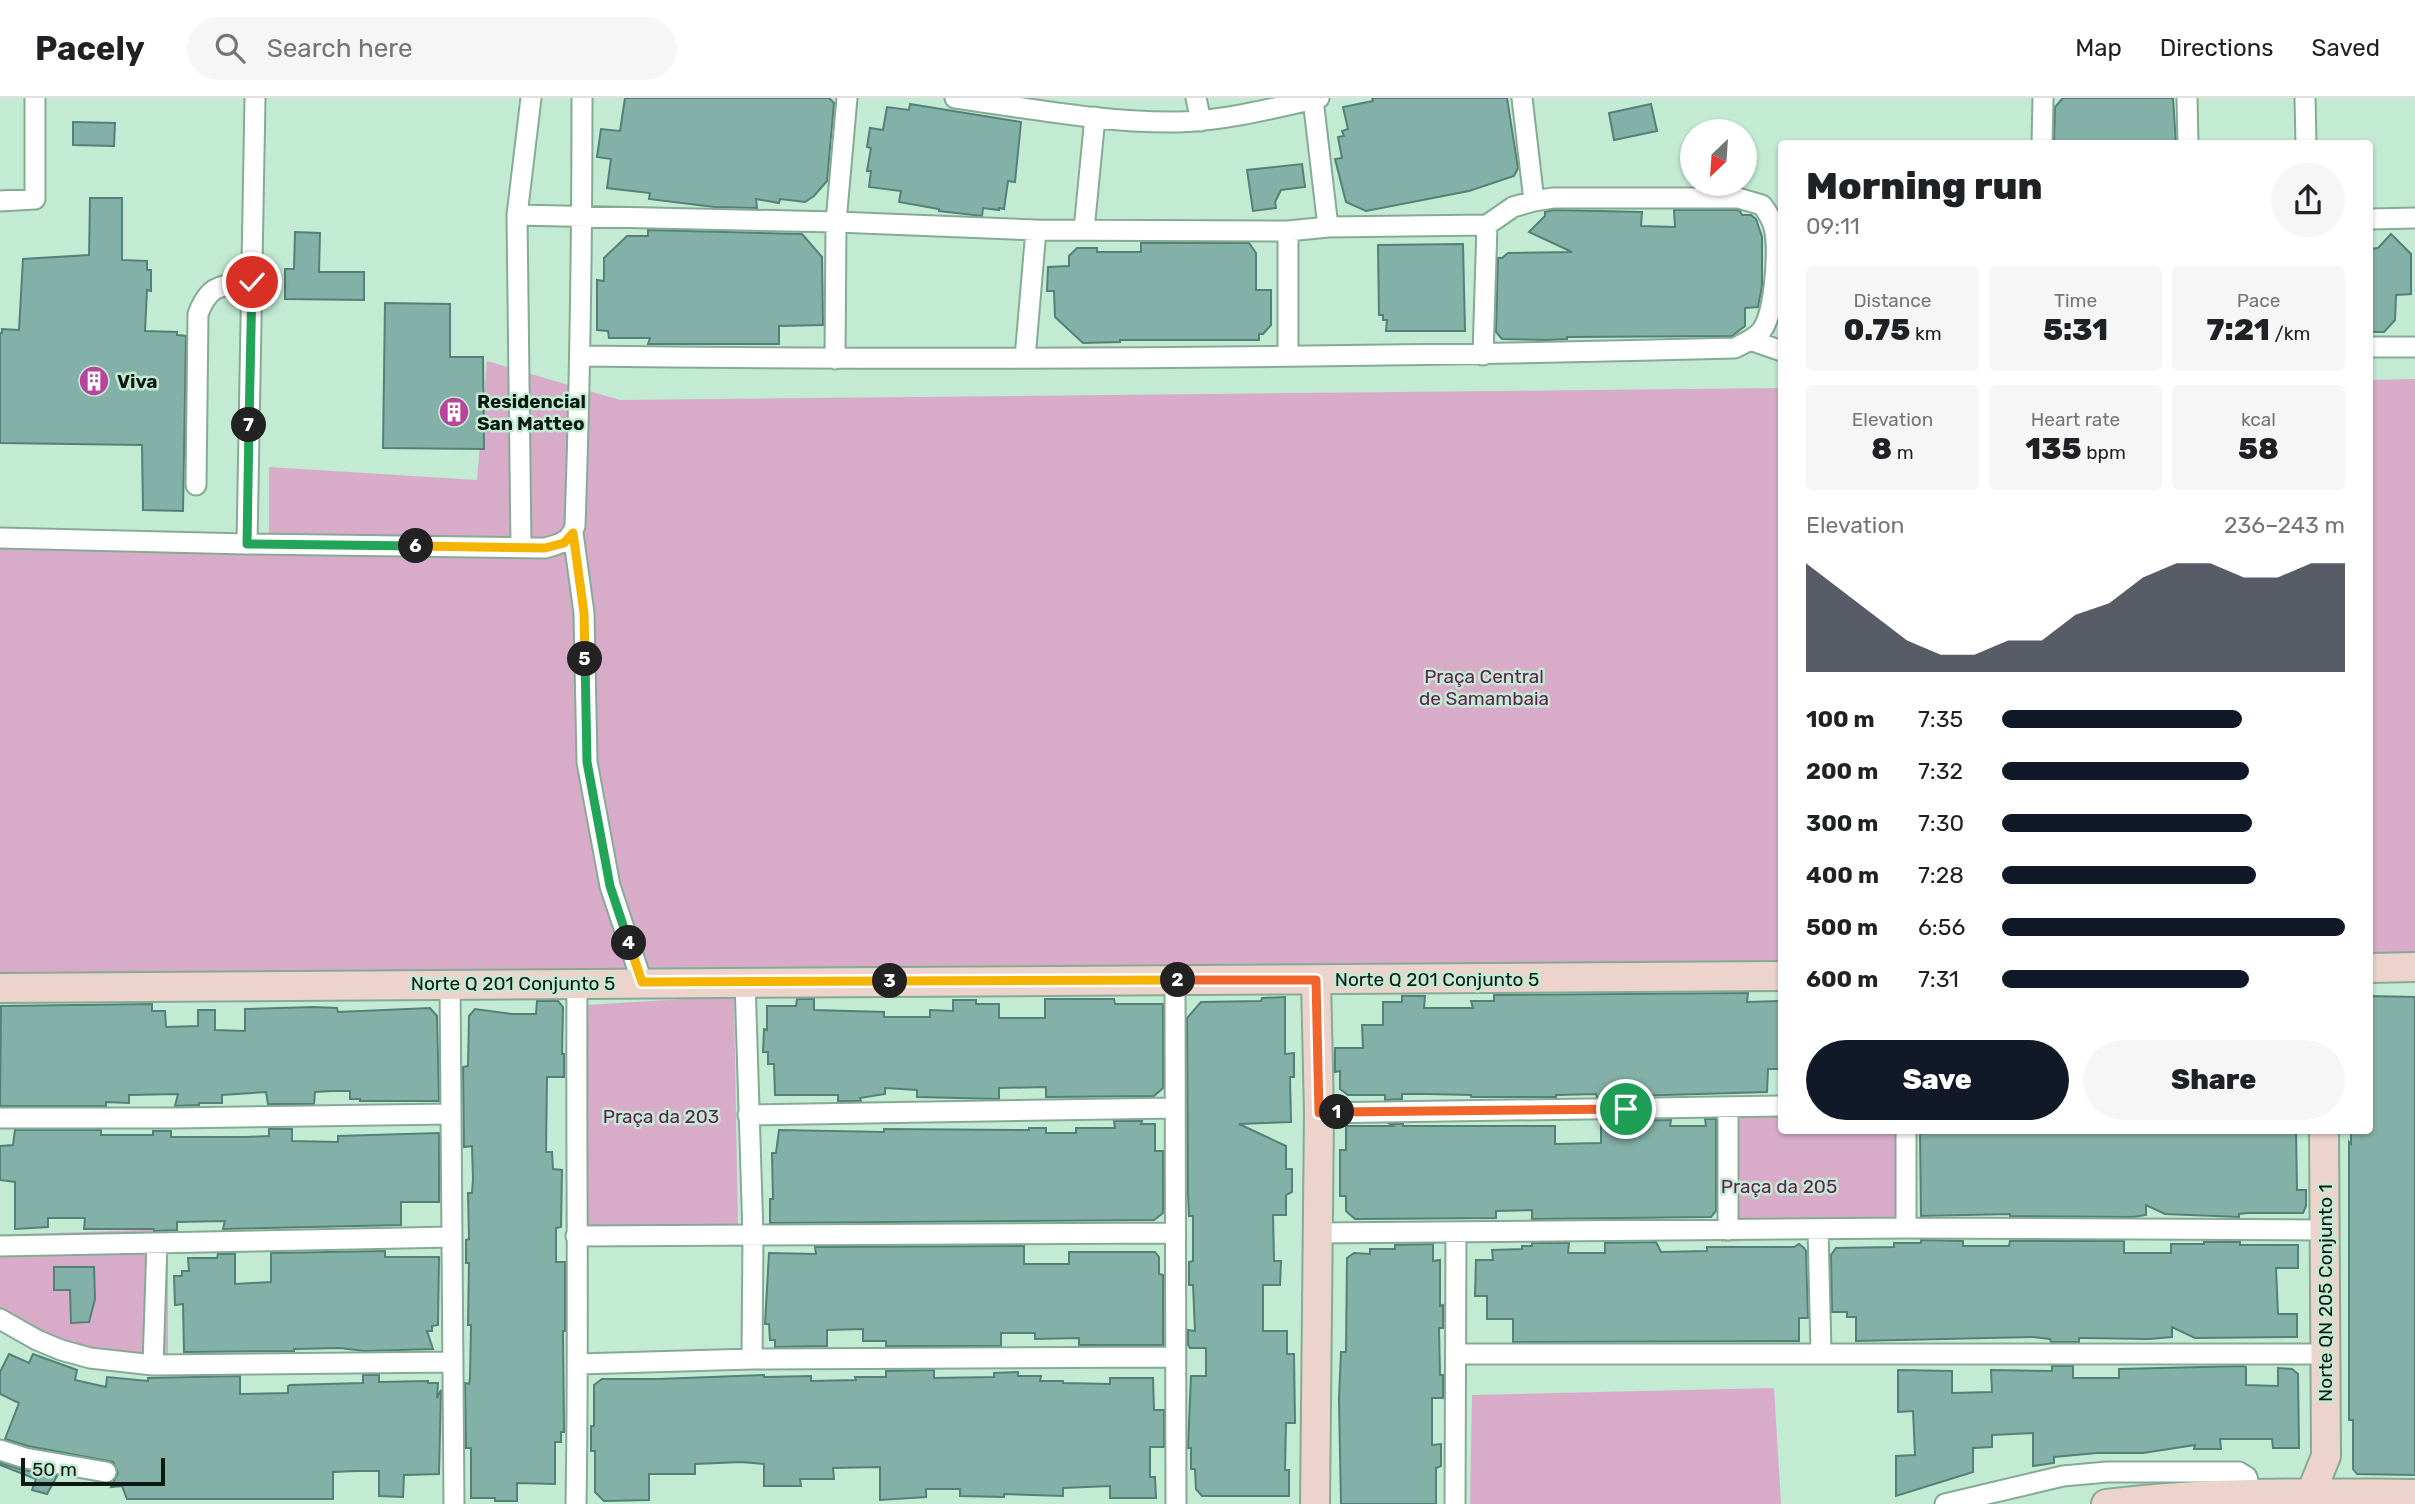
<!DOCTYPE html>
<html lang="en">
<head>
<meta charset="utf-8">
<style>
	:root { --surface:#fff; --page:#f6f6f6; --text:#202124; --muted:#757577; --line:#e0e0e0; --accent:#111827 }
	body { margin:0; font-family:Rubik,sans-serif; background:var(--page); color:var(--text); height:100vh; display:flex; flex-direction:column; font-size:26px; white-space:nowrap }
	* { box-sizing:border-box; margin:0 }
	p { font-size:23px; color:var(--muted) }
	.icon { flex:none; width:38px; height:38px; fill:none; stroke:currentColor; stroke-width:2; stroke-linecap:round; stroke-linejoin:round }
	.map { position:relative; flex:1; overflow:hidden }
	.sheet { position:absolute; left:1778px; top:42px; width:595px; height:994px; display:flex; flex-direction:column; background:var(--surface); border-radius:7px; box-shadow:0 2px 5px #0004 }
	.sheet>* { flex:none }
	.needle { width:46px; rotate:205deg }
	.fabs { position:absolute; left:1680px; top:21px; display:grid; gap:14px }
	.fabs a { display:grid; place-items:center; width:77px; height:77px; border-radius:50%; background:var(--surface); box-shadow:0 2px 5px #0004; font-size:35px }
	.scale { position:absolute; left:21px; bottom:18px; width:144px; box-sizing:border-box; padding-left:7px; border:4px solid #0a1911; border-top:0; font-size:19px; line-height:24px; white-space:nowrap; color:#0a1911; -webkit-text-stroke:5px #c3ead3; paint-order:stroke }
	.pin { position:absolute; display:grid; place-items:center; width:60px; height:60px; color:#fff; margin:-30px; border:4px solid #fff; border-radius:50%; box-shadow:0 2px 7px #0007 }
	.km { position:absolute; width:35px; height:35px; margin:-18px; border-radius:50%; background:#222; color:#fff; font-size:19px; line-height:35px; text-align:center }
	.round { display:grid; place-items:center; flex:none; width:74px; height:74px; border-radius:37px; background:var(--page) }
	.headline { display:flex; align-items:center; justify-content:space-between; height:119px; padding:0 28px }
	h1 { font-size:38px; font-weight:800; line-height:52px }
	.figures { display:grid; grid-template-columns:repeat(3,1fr); gap:10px; height:119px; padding:7px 28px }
	.figures div { display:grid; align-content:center; border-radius:7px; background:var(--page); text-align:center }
	.figures b { font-size:30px; font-weight:800 }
	.figures small { font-size:19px; font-weight:400 }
	.figures p { font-size:19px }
	.chart { height:196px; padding:14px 28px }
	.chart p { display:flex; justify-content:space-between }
	.chart svg { width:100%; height:126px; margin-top:7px; fill:var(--accent); opacity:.7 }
	.action { display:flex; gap:14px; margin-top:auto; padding:14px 28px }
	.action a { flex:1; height:80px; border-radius:42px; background:var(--accent); color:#fff; font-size:28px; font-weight:800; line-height:80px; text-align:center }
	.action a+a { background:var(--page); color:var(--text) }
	ul { padding:0 28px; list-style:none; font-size:23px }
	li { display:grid; grid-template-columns:112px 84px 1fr; align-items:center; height:52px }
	li i { height:18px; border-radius:9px; background:var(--accent) }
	header { display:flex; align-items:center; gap:42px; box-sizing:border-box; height:98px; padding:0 35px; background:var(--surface); border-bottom:2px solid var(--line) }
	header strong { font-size:33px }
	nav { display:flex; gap:38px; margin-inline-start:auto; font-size:24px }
	.search { width:490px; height:63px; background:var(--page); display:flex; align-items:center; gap:18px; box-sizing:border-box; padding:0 24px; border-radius:38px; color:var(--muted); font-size:26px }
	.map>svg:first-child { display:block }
	.green { fill:#d8acc9 }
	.building { fill:#83b1a7; stroke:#538077; stroke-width:2 }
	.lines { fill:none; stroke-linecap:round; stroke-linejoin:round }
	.street-casing { stroke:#85ab95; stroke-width:23 }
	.secondary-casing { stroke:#85ab95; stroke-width:32 }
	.street { stroke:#fff; stroke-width:19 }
	.secondary { stroke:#ecd4cc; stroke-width:28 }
	.split-1-casing { stroke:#fff; stroke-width:14 }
	.split-2-casing { stroke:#fff; stroke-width:14 }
	.split-3-casing { stroke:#fff; stroke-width:14 }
	.split-4-casing { stroke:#fff; stroke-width:14 }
	.split-5-casing { stroke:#fff; stroke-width:14 }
	.split-6-casing { stroke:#fff; stroke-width:14 }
	.split-7-casing { stroke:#fff; stroke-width:14 }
	.split-8-casing { stroke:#fff; stroke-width:14 }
	.split-1 { stroke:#f0652b; stroke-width:9 }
	.split-2 { stroke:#f0652b; stroke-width:9 }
	.split-3 { stroke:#f5b400; stroke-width:9 }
	.split-4 { stroke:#f5b400; stroke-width:9 }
	.split-5 { stroke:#22a559; stroke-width:9 }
	.split-6 { stroke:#f5b400; stroke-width:9 }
	.split-7 { stroke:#22a559; stroke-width:9 }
	.split-8 { stroke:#22a559; stroke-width:9 }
	.labels { text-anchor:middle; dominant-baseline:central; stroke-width:5; stroke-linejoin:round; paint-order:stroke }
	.poi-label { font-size:19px; font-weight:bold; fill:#0a1911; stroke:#c3ead3; text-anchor:start }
	.park-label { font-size:19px; fill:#632051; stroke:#c3ead3 }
	.street-label { font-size:19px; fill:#0a1911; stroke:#c3ead3 }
</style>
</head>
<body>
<header>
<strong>Pacely</strong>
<div class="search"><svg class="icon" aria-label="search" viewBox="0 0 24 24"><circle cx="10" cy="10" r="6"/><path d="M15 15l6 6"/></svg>Search here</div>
<nav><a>Map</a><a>Directions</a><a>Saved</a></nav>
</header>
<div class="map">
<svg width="2415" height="1406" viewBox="0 0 2415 1406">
	<rect width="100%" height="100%" fill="#c3ead3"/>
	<!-- green -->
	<path class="green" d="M487 263 620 302 1781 290V884L0 891V444L269 446V369L477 382Z
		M2415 281V881L2370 882V282Z
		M734 898 738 1131 586 1129V907Z
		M1781 1000 1782 1032 1916 1033 1915 1137 1721 1144 1722 1001Z
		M168 1131V1275L140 1276 61 1262 0 1234V1137Z
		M1774 1290 1781 1406H1470L1472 1297Z"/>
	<!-- building -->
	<path class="building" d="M625 0H829L834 5 827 83 814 98 805 104 780 101 779 105 756 101 757 110 714 109 649 101 650 95 607 90 611 61 597 59 601 31 620 33Z
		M1372 0H1507L1518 70 1514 78 1469 93 1366 113 1346 104 1335 61 1342 60 1338 39 1344 38 1342 33 1348 31 1343 9 1373 3Z
		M2063 0H2173L2176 46H2054L2055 9Z
		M910 6 1021 24 1015 84 1008 83 1004 111 999 110V112L983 110 982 118 939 113V111L899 104 901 93 869 89 871 73H867L871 50 867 49 870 30 883 32 887 9 909 12Z
		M1651 6 1657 33 1614 42 1609 15Z
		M73 24 115 25 114 48 73 47Z
		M1302 66 1305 89 1281 92 1275 104 1276 110 1253 113 1247 72Z
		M90 100H122V162L147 163V172H151V193L147 192 145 233 177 234V237L186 238 183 413 143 412 142 347 0 345V235H2V231L19 232 23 161 89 157Z
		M1554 112 1642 114 1641 128 1675 129 1674 112H1736L1740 113 1742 117H1751L1756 121 1762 139V188L1758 209 1745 210V228L1732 238 1567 239V241L1546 242 1502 241 1496 234 1498 160H1502L1508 155 1572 154 1529 134 1545 118V114Z
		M648 132 802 136 822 159 823 227 779 228V246H648L650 240H609L608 233 597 232V182L604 183V160L627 138H648Z
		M295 134 320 135 319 174H364V202L285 201V171H294Z
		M2391 136 2411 156V196L2396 197 2395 222 2384 234H2370V151L2378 150Z
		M1141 145H1249L1256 155V192H1271V227L1263 236H1259V242H1120V244L1083 245 1055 219 1054 193H1047L1048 169 1069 168V158L1077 150H1097V154H1141Z
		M1463 146 1465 233H1386L1387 222H1383V217H1379L1378 147Z
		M385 205 450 206V259H483L484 351 383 350Z
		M1748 895 1747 904 1782 903V971H1768L1767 994 1597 999 1596 996 1556 997V999H1471V997L1429 996H1402V1001L1385 1002V997H1348L1340 991V973L1335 974V950H1363L1362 927H1383V904H1402V898H1425L1424 910H1473L1471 903H1494V897Z
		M2370 898 2415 899V1377L2357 1376 2353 1371V1322H2349V1044L2351 1046V1032H2370Z
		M1285 899V956L1294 955V979H1290L1291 1024 1239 1026 1286 1048V1071H1292V1094L1286 1097V1117H1273L1274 1163H1281L1280 1187H1263V1233H1287V1256H1294L1295 1325H1286L1285 1372H1289V1398H1202L1196 1391 1195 1371H1191V1350H1188L1191 1278H1206V1250H1190L1188 1247V1232L1195 1233 1193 1187H1189V1164L1193 1163V1118H1189L1188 1095 1187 920 1201 904 1261 903 1262 900Z
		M797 901H814V912L884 914V919H930V912L953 913V902H976V906H999V920H1045V901H1114L1115 906H1163V990L1154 998 1046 999V989L999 990V1001L917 999V992L885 990V996L860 1000 861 1003H838V997H775L774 966H768V954H763L764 931 767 932V908H796Z
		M537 903H558L563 909 562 956H564V979H547L546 1054H552L553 1071 562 1072 561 1129 556 1130V1164H565V1233H563L564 1334H561V1344H555V1386L517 1385V1403H495V1400H471V1350H466L465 1285 469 1286 470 1280 471 1227H468L469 1165H466V1142L469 1141 468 1095H472L473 1081 472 1048 464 1049 463 969 468 968 469 918 475 911 511 916H536Z
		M152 906V913H165L166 929 198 928V912H215V932L245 933V911L314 909 337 910 338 914 430 910 437 918 439 1003H360V1001H350V993H331L315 994 314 1006H268L266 994 222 997V1005H199V1007L175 1008 178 996 129 997V1005L106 1004V1008H0L1 908Z
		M1705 1021H1716V1113L1711 1119 1532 1121V1112L1496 1113V1120L1355 1121 1346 1113V1098H1340V1052H1346V1028H1393L1390 1026H1403V1028H1555V1046L1601 1045V1023L1671 1022 1670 1028H1706Z
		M1114 1023H1142L1141 1026H1155V1053H1163V1115L1154 1122 770 1125V1101H773L772 1055H776L779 1032 884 1034V1031L1029 1032V1030H1046V1035H1076V1030H1115Z
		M269 1031H292V1043L338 1044V1038L439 1035V1104H401V1127L223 1131 225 1123 177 1124V1132L154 1133V1131H84L85 1120H48V1129L15 1131V1084L0 1082V1048L13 1047 15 1032H101V1037H153V1033H171V1039H246L269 1038Z
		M1920 1032H2296L2297 1092H2306V1108L2303 1115H2248L2239 1116V1119L2165 1116 2146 1107V1117L2133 1119 2010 1118V1116L1921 1118Z
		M1921 1142 1963 1143V1148H2009L2010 1143H2124V1155H2171V1146H2204V1144H2240V1147H2298V1170H2276L2278 1216H2297V1239L2195 1240 2172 1229V1239L2149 1241 2085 1240H2079V1244H2051L2050 1241 2033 1239 1856 1243V1219H1847V1214H1832L1831 1157 1836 1150 1894 1149V1145H1921Z
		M1656 1144 1661 1154 1707 1153V1149H1794L1799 1146 1804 1150 1806 1153 1808 1220H1799V1243L1513 1244V1221H1487V1198H1475L1476 1162H1493L1492 1152 1522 1151V1148H1532V1145H1569L1568 1155H1605V1145Z
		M1433 1146V1163L1440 1162V1208L1443 1207V1230H1439L1440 1277H1443V1300H1432V1347L1441 1346V1368L1436 1370V1406H1341L1339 1300 1341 1254H1346L1347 1160 1354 1155 1370 1156V1151H1395V1147Z
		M1024 1148V1166H1069V1154H1155L1159 1159V1176L1163 1177V1247H1079V1240L1035 1241V1235H1001V1248H886V1243H863V1231L827 1232V1248L775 1249V1242H770L769 1226H765L769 1155 816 1156 815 1149Z
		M385 1153V1159H439L438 1227 432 1228V1233H427L433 1251 364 1253 340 1250 294 1251V1253L184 1254 183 1206 175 1207 174 1178H182V1173H189L188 1160H217L218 1156H235V1186L271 1184V1155Z
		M54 1169H94L95 1201 89 1224 71 1225 70 1192H54Z
		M9 1256 29 1265 33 1256 77 1272 75 1282 106 1289 107 1279 148 1283V1280L240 1278V1296L288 1295V1288L290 1287 363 1285V1277H379V1284L428 1283V1285H438L437 1300 441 1292 439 1376 404 1377 403 1399 379 1398V1373H356L333 1374V1401H127L122 1388 111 1389 118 1375 113 1364 28 1348 5 1341 19 1305 0 1296V1274Z
		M2052 1268H2073V1280H2119V1271L2244 1268 2246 1269V1287L2278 1288V1270L2292 1271 2298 1276 2299 1350H2273L2272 1341H2220L2221 1351H2194L2195 1347 2143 1355H2097L2054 1359V1365L2033 1368V1335L1992 1337V1349L1973 1350V1374L1896 1398V1358L1915 1357 1913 1313 1898 1314V1272L1952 1273V1295L1992 1294 1991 1272 2052 1273Z
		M934 1272V1280L994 1279V1275L1018 1274V1278H1041L1040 1283H1063V1285L1110 1286V1280H1153L1154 1312H1164V1349H1150V1379H1155L1156 1400H1110V1388L1063 1390V1398L1004 1396V1399L960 1398V1391H926V1399L880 1402V1369L833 1370 834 1381H800L801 1388H764V1366L741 1364 695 1366V1376H649V1402L604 1403 595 1394V1353H591V1328H594V1287L602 1281H658L764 1277V1279L811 1278V1283L856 1282 855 1279H886V1273Z
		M0 1365 23 1372 57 1378 47 1396 32 1392 36 1381 0 1367Z"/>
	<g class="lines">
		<!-- street casing -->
		<g class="street-casing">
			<path id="street" d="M955 0C1028 10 1103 25 1178 24 1223 23 1275 10 1319 0
				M1196 0 1201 23
				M1522 0 1534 103
				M2187 0 2188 46
				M2305 0 2306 46
				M1313 1 1328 129
				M2042 46 2043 0
				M0 103 35 101V0
				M517 117 836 124 1036 132 1288 133 1328 129 1487 127 1513 109 1534 103 1553 100H1738L1762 107C1767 113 1770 119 1773 126 1780 147 1775 214 1762 232 1755 241 1744 245 1735 250 1350 260 965 263 581 258
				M2370 121 2415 120
				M1084 132 1095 19
				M1288 133V257
				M1750 242 1782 253
				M2370 249H2415
				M1483 257 1487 127
				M1025 260 1036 132
				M835 261 836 124 847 0
				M196 387 198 216C210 185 221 188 252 184
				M573 435 584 515 587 664 610 788 642 884
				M0 440 247 446 545 450C560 446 570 444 575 428 580 285 582 143 582 0
				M247 446 255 0
				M521 449 517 117 531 0
				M1175 882 1176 1406
				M745 883 753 1137 752 1261
				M450 886 454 1406
				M1728 1009V1132
				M1319 1015 1782 1008
				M748 1017 1174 1010
				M0 1020H174L451 1016
				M1906 1130V1032
				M1818 1131 1821 1254
				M1318 1135 1906 1130 2324 1132
				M576 1138 1175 1135
				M0 1148 452 1139
				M0 1221 37 1242 61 1252 90 1260 153 1267 453 1264
				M1456 1256H2324
				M578 1266 752 1261 1175 1259
				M153 1267 157 1145
				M0 1352 25 1360 106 1374
				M576 1406C579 1232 576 1059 577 885
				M1455 1406 1456 1134
				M1945 1406 2063 1378 2107 1374H2239L2247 1379 2251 1395"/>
		</g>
		<!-- secondary casing -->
		<g class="secondary-casing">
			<path id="secondary" d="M2370 870 2415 869
				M0 890 1782 878
				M2311 1395 2326 1358 2324 1032
				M1315 1406 1319 1015 1316 882
				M2106 1406C2209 1393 2312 1395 2415 1396"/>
		</g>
		<!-- street -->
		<use href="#street" class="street"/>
		<!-- secondary -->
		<use href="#secondary" class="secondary"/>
	</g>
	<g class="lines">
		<!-- split-1 casing -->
		<g class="split-1-casing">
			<path id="split-1" d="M1337 1014 1626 1011"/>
		</g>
		<!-- split-2 casing -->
		<g class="split-2-casing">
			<path id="split-2" d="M1178 882H1316L1319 1015 1337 1014"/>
		</g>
		<!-- split-3 casing -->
		<g class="split-3-casing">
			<path id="split-3" d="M890 883 1178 882"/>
		</g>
		<!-- split-4 casing -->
		<g class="split-4-casing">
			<path id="split-4" d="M629 845 642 884 890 883"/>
		</g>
		<!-- split-5 casing -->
		<g class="split-5-casing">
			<path id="split-5" d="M585 561 587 664 610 788 629 845"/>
		</g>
		<!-- split-6 casing -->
		<g class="split-6-casing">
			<path id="split-6" d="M416 448 545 450 564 445 573 435 584 515 585 561"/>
		</g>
		<!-- split-7 casing -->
		<g class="split-7-casing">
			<path id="split-7" d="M249 327 247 446 416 448"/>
		</g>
		<!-- split-8 casing -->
		<g class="split-8-casing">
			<path id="split-8" d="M249 327 252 184"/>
		</g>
		<!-- split-1 -->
		<use href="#split-1" class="split-1"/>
		<!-- split-2 -->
		<use href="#split-2" class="split-2"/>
		<!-- split-3 -->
		<use href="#split-3" class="split-3"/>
		<!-- split-4 -->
		<use href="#split-4" class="split-4"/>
		<!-- split-5 -->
		<use href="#split-5" class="split-5"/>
		<!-- split-6 -->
		<use href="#split-6" class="split-6"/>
		<!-- split-7 -->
		<use href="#split-7" class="split-7"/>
		<!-- split-8 -->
		<use href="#split-8" class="split-8"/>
	</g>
	<!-- icons -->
	<defs>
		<g id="building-disc" transform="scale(1.575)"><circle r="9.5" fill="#b9449b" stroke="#c3ead3"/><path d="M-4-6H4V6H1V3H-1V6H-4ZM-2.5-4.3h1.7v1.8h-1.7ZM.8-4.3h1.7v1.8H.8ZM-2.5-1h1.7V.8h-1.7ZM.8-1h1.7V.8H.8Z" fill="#fff"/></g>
	</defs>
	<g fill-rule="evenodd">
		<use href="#building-disc" x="94" y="283"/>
		<use href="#building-disc" x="454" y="314"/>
	</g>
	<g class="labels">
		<!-- poi labels -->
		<g class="poi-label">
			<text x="117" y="283">Viva</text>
			<text x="477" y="303">Residencial<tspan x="477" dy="22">San Matteo</tspan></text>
		</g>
		<!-- park labels -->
		<g class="park-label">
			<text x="1484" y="578">Praça Central<tspan x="1484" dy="22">de Samambaia</tspan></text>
			<text x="661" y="1018">Praça da 203</text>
			<text x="1779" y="1088">Praça da 205</text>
		</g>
		<!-- street labels -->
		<g class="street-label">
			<text x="1437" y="881">Norte Q 201 Conjunto 5</text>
			<text x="513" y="885">Norte Q 201 Conjunto 5</text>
			<text transform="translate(2325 1195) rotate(-90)">Norte QN 205 Conjunto 1</text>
		</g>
	</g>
</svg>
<div class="fabs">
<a><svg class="needle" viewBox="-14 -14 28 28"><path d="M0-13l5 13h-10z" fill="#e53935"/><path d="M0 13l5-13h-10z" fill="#757577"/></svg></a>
</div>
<div class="scale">50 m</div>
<div class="pin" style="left:1626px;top:1011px;background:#1e9e55"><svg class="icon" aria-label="arrive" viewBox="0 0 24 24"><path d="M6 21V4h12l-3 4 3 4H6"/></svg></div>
<div class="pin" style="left:252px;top:184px;background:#d93025"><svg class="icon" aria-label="check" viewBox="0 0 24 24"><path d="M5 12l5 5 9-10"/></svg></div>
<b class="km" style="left:1337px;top:1014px">1</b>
<b class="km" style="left:1178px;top:882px">2</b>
<b class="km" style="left:890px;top:883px">3</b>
<b class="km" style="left:629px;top:845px">4</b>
<b class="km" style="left:585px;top:561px">5</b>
<b class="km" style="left:416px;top:448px">6</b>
<b class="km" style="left:249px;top:327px">7</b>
<section class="sheet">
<div class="headline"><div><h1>Morning run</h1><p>09:11</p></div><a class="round"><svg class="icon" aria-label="share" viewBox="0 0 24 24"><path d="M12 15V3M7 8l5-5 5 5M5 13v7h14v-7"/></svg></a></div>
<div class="figures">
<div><p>Distance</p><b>0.75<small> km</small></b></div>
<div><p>Time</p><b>5:31</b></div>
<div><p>Pace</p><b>7:21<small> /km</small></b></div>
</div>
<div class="figures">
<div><p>Elevation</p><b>8<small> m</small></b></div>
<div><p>Heart rate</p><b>135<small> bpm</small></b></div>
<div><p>kcal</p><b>58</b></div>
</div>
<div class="chart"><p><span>Elevation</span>236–243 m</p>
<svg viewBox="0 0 160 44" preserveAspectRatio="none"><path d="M0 44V6L10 15L20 24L30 33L40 38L50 38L60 33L70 33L80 24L90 20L100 11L110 6L120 6L130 11L140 11L150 6L160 6V44z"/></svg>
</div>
<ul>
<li><b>100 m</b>7:35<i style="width:70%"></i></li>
<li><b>200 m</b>7:32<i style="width:72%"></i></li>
<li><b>300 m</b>7:30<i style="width:73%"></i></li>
<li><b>400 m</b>7:28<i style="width:74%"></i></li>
<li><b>500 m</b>6:56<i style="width:100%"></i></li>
<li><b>600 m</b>7:31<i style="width:72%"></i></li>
</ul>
<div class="action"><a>Save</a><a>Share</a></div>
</section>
</div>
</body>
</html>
